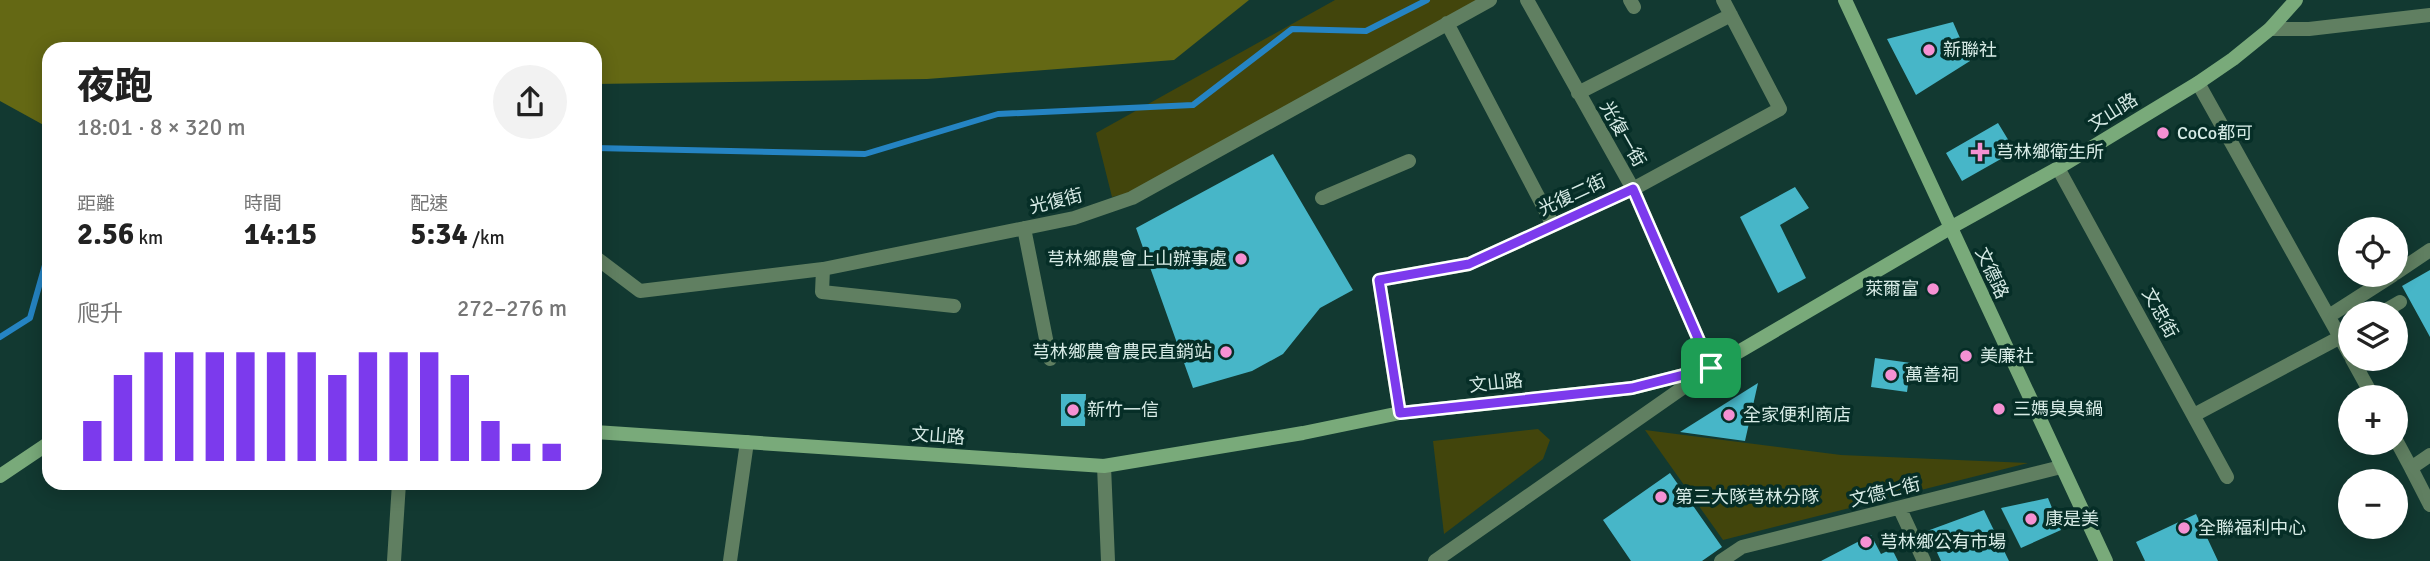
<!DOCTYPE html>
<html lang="zh-TW">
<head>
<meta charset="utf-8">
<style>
	:root { --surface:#fff; --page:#f2f2f2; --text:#222; --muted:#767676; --accent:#7c3aed }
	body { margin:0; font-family:Signika,"Noto Sans TC",sans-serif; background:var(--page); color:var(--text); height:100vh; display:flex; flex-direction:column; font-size:26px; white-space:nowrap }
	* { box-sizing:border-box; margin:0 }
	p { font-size:23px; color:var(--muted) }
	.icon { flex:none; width:38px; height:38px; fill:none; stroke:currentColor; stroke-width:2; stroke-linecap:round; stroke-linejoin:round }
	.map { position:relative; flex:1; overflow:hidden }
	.panel { position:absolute; left:42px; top:42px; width:560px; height:448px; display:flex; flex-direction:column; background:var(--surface); border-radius:21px; box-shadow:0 4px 18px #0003 }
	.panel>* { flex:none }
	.controls { position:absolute; left:2338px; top:217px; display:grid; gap:14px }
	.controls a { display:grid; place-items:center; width:70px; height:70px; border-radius:50%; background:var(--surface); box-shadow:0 4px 18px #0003; font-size:35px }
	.pin { position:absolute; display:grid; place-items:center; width:60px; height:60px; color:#fff; margin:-30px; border-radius:14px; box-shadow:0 4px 10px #0006 }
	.round { display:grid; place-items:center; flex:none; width:74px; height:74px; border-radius:37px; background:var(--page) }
	.headline { display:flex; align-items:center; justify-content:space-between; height:119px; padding:0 35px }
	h1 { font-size:38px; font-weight:800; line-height:52px }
	.figures { display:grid; grid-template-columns:repeat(3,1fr); gap:10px; height:119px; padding:7px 35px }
	.figures div { display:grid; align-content:center }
	.figures b { font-size:30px; font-weight:800 }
	.figures small { font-size:19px; font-weight:400 }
	.figures p { font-size:19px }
	.chart { height:196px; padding:14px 35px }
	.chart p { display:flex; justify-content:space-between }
	.chart svg { width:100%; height:126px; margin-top:7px; stroke:var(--accent); stroke-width:6 }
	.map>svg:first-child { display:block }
	.green { fill:#42450c }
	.forest { fill:#646814 }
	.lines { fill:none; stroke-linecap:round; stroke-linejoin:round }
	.stream { stroke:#2584c3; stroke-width:6 }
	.building { fill:#47b6c8 }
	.minor { stroke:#607f61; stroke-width:14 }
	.secondary { stroke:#79aa7a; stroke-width:14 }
	.route-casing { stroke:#fff; stroke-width:14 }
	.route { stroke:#7c3aed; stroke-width:9 }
	.poi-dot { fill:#f591d3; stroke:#062e27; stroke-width:2.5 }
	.labels { text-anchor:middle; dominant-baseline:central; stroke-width:7; stroke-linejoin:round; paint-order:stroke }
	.poi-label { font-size:18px; fill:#d7ebe6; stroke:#062e27; text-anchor:start }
	.street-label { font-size:18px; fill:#d7ebe6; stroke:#062e27 }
</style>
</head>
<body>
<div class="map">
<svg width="2430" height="561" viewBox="0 0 2430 561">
	<rect width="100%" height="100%" fill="#123931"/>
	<!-- green -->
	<path class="green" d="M1335 0H1482L1137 191 1112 197 1096 133Z
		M1538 429 1550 440 1543 459 1444 534 1433 441Z
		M1645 430 1841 455 2028 463 1723 540Z"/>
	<!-- forest -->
	<path class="forest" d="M0 0H1249L1174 60 927 79 595 84V49H49V128L0 101Z"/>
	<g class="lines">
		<!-- stream -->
		<path class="stream" d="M595 148 865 154 998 114 1193 105 1292 29 1366 31 1427 0
			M0 337 30 318 49 251
			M253 486 259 483"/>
	</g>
	<!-- building -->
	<path class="building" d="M1953 22 1970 61 1916 95 1887 39Z
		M1998 123 2015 151 1962 181 1946 153Z
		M1273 154 1353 290 1320 308 1283 354 1252 371 1193 388 1136 228Z
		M1795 187 1809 208 1780 225 1806 278 1778 293 1740 217Z
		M2430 270V337L2402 286Z
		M1875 358 1911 363 1907 392 1871 387Z
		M1758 383 1745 441 1680 432 1734 398Z
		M1061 394H1086L1085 426H1061Z
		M1670 473 1722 547 1702 561H1631L1603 520Z
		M2048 498 2061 530 2021 548 2001 508Z
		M1984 510 2009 561H1941L1927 531Z
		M2196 514 2218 561H2145L2136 542Z
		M1871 535 1881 554 1892 549 1898 561H1821Z"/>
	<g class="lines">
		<!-- minor -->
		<path class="minor" d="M1630 0 1634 7
			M1447 23 1553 225
			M2270 29H2309L2430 15
			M2198 83 2350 355
			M1578 93 1731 15
			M2058 168 2227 477
			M1322 198 1409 161
			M1024 228 1050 359
			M595 257 640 291 823 269 1074 218 1132 198 1490 0
			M823 269 822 292 954 306
			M2396 273 2430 250
			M2381 313 2400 302
			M2329 316 2393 275
			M2352 359 2373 397
			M1400 413 1379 280 1469 264 1633 189 1780 109 1723 0
			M2194 415 2350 332
			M2396 440 2411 468 2430 455
			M1104 466 1108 561
			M2411 468 2430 505
			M1900 509 1924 561
			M394 561 399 483
			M730 561 747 442
			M1435 561 1711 368 1633 189 1527 0
			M1721 561 1742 547 2061 467"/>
		<!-- secondary -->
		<path class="secondary" d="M1845 0 2106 561
			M595 432 1104 466 1303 433 1400 413 1632 388 1711 368 1950 228 2058 168 2198 83 2233 59 2270 29 2296 0
			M0 476 49 443"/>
	</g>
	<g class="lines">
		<!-- route casing -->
		<g class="route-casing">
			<path id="route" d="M1633 189 1711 368 1632 388 1400 413 1379 280 1469 264Z"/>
		</g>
		<!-- route -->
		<use href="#route" class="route"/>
	</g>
	<!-- markers -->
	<g class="poi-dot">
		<circle cx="1929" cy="50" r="7"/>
		<circle cx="2163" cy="133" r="7"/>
		<path d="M1976.5 141.5h7v7h7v7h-7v7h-7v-7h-7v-7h7z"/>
		<circle cx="1241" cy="259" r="7"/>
		<circle cx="1933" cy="289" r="7"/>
		<circle cx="1226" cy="352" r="7"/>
		<circle cx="1966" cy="356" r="7"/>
		<circle cx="1891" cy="375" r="7"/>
		<circle cx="1999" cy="409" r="7"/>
		<circle cx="1073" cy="410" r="7"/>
		<circle cx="1729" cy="415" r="7"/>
		<circle cx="1661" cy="497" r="7"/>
		<circle cx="2031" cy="519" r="7"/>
		<circle cx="2184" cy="528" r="7"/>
		<circle cx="1866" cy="542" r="7"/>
	</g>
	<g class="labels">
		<!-- poi labels -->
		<g class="poi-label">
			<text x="1943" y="50">新聯社</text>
			<text x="2177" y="133">CoCo都可</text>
			<text x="1996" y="152">芎林鄉衛生所</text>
			<text x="1227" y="259" text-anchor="end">芎林鄉農會上山辦事處</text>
			<text x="1919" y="289" text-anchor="end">萊爾富</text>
			<text x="1212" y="352" text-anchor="end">芎林鄉農會農民直銷站</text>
			<text x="1980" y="356">美廉社</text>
			<text x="1905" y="375">萬善祠</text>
			<text x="2013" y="409">三媽臭臭鍋</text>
			<text x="1087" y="410">新竹一信</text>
			<text x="1743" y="415">全家便利商店</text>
			<text x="1675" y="497">第三大隊芎林分隊</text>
			<text x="2045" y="519">康是美</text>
			<text x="2198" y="528">全聯福利中心</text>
			<text x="1880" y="542">芎林鄉公有市場</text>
		</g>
		<!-- street labels -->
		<g class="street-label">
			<text transform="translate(2113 112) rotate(-32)">文山路</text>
			<text transform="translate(1623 134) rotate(60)">光復一街</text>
			<text transform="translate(1572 195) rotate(-25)">光復二街</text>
			<text transform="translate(1056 201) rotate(-14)">光復街</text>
			<text transform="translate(1992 273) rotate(65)">文德路</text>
			<text transform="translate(2160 313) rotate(61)">文忠街</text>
			<text transform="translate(1496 383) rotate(-6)">文山路</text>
			<text transform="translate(938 436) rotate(4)">文山路</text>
			<text transform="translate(1885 492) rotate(-14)">文德七街</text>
		</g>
	</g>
</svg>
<div class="controls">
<a><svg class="icon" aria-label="locate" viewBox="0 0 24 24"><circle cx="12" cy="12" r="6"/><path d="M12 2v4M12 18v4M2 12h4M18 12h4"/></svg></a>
<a><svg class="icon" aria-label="layers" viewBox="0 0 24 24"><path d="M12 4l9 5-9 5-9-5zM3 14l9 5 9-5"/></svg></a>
<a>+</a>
<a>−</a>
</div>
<div class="pin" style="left:1711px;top:368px;background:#1e9e55"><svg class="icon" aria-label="arrive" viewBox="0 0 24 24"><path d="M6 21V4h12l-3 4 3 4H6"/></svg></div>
<section class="panel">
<div class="headline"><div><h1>夜跑</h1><p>18:01 · 8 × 320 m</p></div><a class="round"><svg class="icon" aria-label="share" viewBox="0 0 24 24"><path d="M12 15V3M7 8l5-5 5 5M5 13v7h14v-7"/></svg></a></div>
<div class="figures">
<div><p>距離</p><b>2.56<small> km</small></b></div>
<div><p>時間</p><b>14:15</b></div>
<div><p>配速</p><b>5:34<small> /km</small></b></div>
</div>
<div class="chart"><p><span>爬升</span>272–276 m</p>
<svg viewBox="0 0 160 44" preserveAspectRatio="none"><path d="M5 44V30M15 44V14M25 44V6M35 44V6M45 44V6M55 44V6M65 44V6M75 44V6M85 44V14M95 44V6M105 44V6M115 44V6M125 44V14M135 44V30M145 44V38M155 44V38"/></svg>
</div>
</section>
</div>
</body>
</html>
